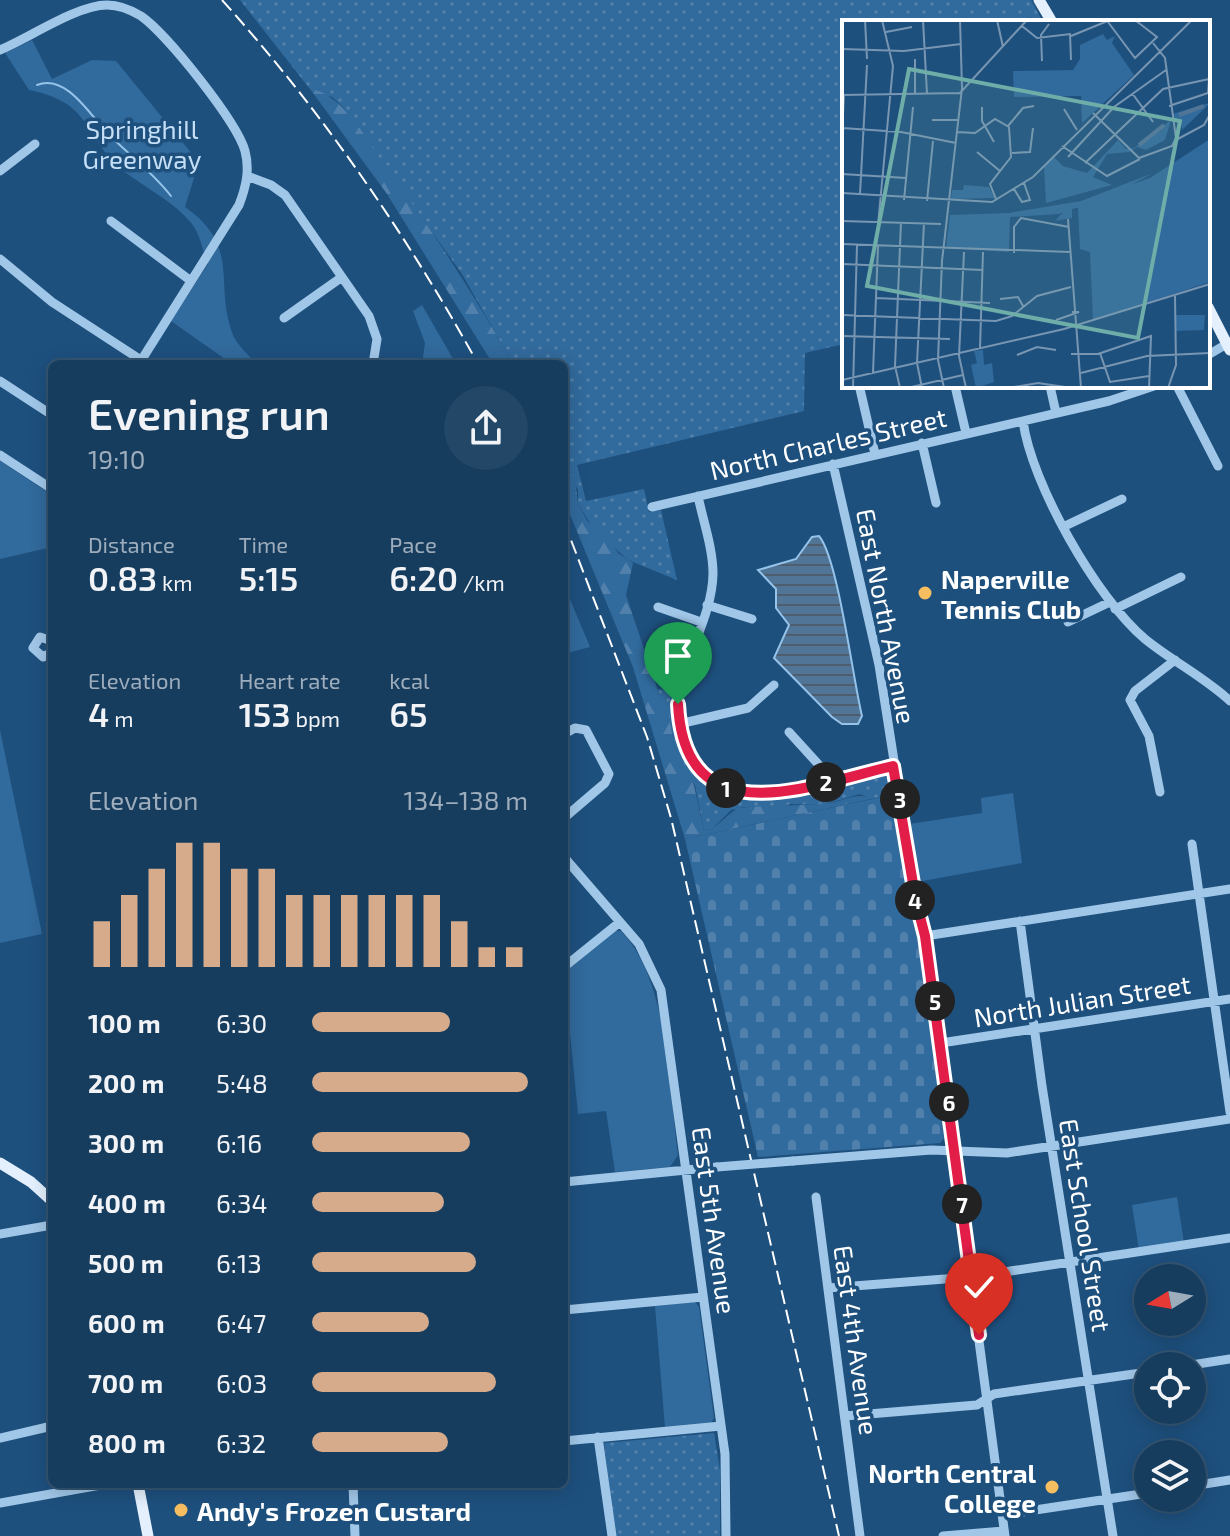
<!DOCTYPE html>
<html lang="en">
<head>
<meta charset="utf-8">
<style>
	:root { --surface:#163c5e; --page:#234767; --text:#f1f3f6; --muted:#9eadbc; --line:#355673; --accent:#d6ab8b }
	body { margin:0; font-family:"Exo 2",sans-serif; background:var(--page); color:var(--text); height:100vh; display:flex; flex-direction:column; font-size:30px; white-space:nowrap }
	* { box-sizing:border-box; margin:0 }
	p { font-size:26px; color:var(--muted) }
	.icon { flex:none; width:44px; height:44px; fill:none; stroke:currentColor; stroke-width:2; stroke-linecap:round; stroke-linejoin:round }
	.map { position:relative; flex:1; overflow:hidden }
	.side { position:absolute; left:48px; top:360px; width:520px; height:1128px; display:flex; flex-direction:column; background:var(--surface); border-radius:12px; box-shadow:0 4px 20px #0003,0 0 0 2px var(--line) }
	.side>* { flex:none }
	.needle { width:52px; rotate:259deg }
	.fabs { position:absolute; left:1134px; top:1264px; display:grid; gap:16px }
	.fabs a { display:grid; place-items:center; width:72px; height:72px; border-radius:50%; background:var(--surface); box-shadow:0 4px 20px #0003,0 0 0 2px var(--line); font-size:40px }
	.pin { position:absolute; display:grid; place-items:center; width:68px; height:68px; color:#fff; margin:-82px -34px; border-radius:50% 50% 50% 0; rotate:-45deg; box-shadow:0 0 8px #0007 }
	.pin .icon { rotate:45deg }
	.km { position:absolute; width:40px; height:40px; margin:-20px; border-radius:50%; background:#222; color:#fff; font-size:22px; line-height:40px; text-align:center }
	.round { display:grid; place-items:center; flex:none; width:84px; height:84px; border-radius:42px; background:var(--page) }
	.head { display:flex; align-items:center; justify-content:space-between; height:136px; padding:0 40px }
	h1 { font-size:44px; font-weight:600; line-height:60px }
	.figures { display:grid; grid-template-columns:repeat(3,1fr); gap:12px; height:136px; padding:8px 40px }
	.figures div { display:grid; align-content:center }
	.figures b { font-size:34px; font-weight:600 }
	.figures small { font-size:22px; font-weight:400 }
	.figures p { font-size:22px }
	.chart { height:224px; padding:16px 40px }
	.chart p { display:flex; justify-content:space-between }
	.chart svg { width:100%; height:144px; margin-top:8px; stroke:var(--accent); stroke-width:6 }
	ul { padding:0 40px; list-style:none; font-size:26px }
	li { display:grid; grid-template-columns:128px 96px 1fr; align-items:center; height:60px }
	li i { height:20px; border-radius:10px; background:var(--accent) }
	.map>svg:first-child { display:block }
	.grass { fill:url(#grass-dots) }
	.forest { fill:url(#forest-firs) }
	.cemetery { fill:url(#cemetery-stones) }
	.green { fill:#316a9c }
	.water { fill:url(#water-rules); stroke:#95c3e9; stroke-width:2 }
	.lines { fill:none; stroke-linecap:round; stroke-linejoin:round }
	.stream { stroke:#95c3e9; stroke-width:2 }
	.minor { stroke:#a1c7e8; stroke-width:9 }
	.major { stroke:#e4f0fd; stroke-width:11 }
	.rail { stroke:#fff; stroke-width:2; stroke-dasharray:14 6; stroke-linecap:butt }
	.minor-bridge { stroke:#a1c7e8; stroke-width:9 }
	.route-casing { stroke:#fff; stroke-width:16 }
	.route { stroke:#e11d48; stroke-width:10 }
	.poi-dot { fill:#f6be61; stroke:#1e507e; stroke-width:3 }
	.labels { text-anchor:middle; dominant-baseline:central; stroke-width:7; stroke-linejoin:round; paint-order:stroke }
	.park-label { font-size:26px; fill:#c5dff6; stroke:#1e507e }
	.street-label { font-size:26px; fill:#fff; stroke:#1e507e }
	.poi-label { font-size:26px; font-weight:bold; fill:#fff; stroke:#1e507e; text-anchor:start }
	.inset-river { fill:none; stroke:#507597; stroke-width:4 }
	.inset-road { fill:none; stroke:#7896b2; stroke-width:2 }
	.view { fill:#6fada8; fill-opacity:0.15; stroke:#6fada8; stroke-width:4 }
	.inset-edge { fill:none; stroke:#fff; stroke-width:4 }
</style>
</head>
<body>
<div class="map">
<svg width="1230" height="1536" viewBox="0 0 1230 1536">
	<defs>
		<pattern id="grass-dots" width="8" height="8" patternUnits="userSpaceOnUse" patternTransform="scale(2)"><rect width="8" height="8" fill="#316a9c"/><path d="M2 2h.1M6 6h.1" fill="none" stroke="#5080ab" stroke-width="1.8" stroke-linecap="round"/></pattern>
		<pattern id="forest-firs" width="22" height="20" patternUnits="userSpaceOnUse" patternTransform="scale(2)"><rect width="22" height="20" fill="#316a9c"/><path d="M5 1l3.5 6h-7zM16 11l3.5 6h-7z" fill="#5080ab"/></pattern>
		<pattern id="cemetery-stones" width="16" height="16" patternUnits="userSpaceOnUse" patternTransform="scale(2)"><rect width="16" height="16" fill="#316a9c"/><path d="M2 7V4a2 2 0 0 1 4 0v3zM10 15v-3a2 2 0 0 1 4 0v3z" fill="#5080ab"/></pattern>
		<pattern id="water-rules" width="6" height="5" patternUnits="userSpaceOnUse" patternTransform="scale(2)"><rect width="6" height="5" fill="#507597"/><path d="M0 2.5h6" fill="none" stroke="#4e5e6e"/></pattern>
	</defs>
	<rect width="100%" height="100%" fill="#1e507e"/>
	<!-- grass -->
	<path class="grass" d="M240 0H1031L1043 22H844V344L805 353 804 411 577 465 586 501 644 489 649 512 661 510 677 580 628 560 593 528 578 504V490L564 462V364H513L462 274 342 106 332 97 313 93Z
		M657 689 674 691C671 718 675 744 692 766 736 827 832 786 892 772L896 794 871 799 860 794 823 805 790 804 778 809 744 807 731 810 712 829 704 830 695 786 675 749 668 713Z
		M714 1433 720 1470V1536H615L604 1443Z"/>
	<!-- forest -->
	<path class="forest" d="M319 91C348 104 365 137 383 163 431 228 474 294 513 364H493L387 194 313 93Z
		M564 462 575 478 578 504 588 522 604 531 618 553 633 563 626 595 657 688 667 706 675 749 692 777 704 830 712 829 737 808C765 805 797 806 823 804 839 804 858 790 871 799L685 839 633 667 564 500Z"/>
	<!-- cemetery -->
	<path class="cemetery" d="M896 794 908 855 944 1138 940 1143 758 1157 685 839Z"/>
	<!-- green -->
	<path class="green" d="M32 40 52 79 92 60 116 61 193 155 194 178 185 207C242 247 213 282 233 335 237 345 249 355 256 364H232L171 321 208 264C203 252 200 234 192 224 172 199 142 187 119 167 81 132 92 103 29 90L5 53Z
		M422 305 456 364H422L425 343 413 311Z
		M0 461 52 495V547L0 559Z
		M564 585 590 647 564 654Z
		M0 730 42 934 0 943Z
		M1013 793 1022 863 917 882 909 824 982 813 981 798Z
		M616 931H621C669 980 669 1088 678 1155L670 1167 615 1172 606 1111 578 1114 564 972Z
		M1177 1197 1184 1243 1139 1250 1132 1205Z
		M695 1302 699 1307 714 1418 711 1423 665 1428 655 1306Z"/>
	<!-- water -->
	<path class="water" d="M819 536C838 558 853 680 862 716L858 724H842L832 717 774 658 789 625 776 608V589L758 570 796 559 812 537Z"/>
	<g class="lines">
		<!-- stream -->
		<path class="stream" d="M37 85C67 73 92 118 109 135 131 156 153 173 171 196"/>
		<!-- minor -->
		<path class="minor" d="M0 50C29 38 77 5 107 5 118 5 131 10 141 16 167 34 237 122 245 151 250 170 246 187 239 205L139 364
			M0 171 35 144
			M247 176 271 185 285 195 369 316 377 339 373 364
			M111 221 191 281
			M0 259 52 302 147 364
			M284 318 342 277
			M1208 355 1230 342
			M0 381 52 415
			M955 386 966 433
			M1050 386 1056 413
			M1177 386 1218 466
			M860 389 875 454
			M1023 421C1031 483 1097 599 1145 639 1172 661 1204 677 1230 701
			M922 443 936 503
			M0 455 52 489
			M833 464 879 665 916 901 925 936 1005 1536
			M698 496C703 521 713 548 713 574 712 619 682 659 678 703 676 724 684 744 695 761 737 823 834 780 893 766
			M652 507 1109 401 1154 386
			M1065 526 1122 499
			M707 605 752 619
			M658 607 701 622
			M1115 609 1181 577
			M1068 622 1110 602
			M52 641 40 637 33 648 43 657 52 652
			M679 724 748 708 774 685
			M789 732 819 765 824 782
			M564 734 575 728 586 730 609 774 605 783 564 818
			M1160 792 1149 736 1130 700 1135 691 1175 660
			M1192 844 1230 1112
			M564 857 639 944 661 990 725 1454 726 1536
			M1020 921 1042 1086 1113 1536
			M925 936 1230 889
			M564 967 620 922
			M941 1043 1230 999
			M793 1161 931 1150 1007 1153 1230 1119
			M564 1182 717 1167
			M816 1197 860 1536
			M0 1234 52 1225
			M828 1288 971 1277 1230 1238
			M564 1310 703 1297
			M1185 1366 1230 1359
			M845 1416 977 1405 994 1394 1148 1372
			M598 1437 612 1536
			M0 1438 52 1426
			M564 1441 721 1426
			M353 1484 355 1536
			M1192 1486 1230 1480
			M0 1503 106 1484
			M1002 1515 1148 1493
			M943 1536 1004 1531"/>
		<!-- major -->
		<path class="major" d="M1039 0 1052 22
			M1208 307 1230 350
			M0 1163 31 1182 52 1201
			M138 1484 148 1536"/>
		<!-- rail -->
		<path class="rail" d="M222 0C321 110 407 235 478 364
			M564 522 647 737 671 818 839 1536"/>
		<!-- minor-bridge -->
		<path class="minor-bridge" d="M717 1167 793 1161"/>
	</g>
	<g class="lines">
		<!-- route casing -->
		<g class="route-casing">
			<path id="route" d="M678 704C685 839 811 785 893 766L916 901 925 936 979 1335"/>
		</g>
		<!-- route -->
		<use href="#route" class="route"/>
	</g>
	<!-- markers -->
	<g class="poi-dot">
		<circle cx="925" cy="593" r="8"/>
		<circle cx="1052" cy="1487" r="8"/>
		<circle cx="181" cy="1510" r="8"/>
	</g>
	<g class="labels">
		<!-- park labels -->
		<g class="park-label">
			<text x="142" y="128">Springhill<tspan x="142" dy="30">Greenway</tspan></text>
		</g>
		<!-- street labels -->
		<g class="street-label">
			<text transform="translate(828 443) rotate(-13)">North Charles Street</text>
			<text transform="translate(887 616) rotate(79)">East North Avenue</text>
			<text transform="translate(1082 1000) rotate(-9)">North Julian Street</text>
			<text transform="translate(715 1220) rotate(82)">East 5th Avenue</text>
			<text transform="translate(1086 1225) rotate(81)">East School Street</text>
			<text transform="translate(857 1340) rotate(82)">East 4th Avenue</text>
		</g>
		<!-- poi labels -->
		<g class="poi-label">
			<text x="941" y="578">Naperville<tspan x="941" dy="30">Tennis Club</tspan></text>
			<text x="1036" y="1472" text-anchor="end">North Central<tspan x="1036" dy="30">College</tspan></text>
			<text x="197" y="1510">Andy's Frozen Custard</text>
		</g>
	</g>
	<!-- overview -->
	<g transform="translate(842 20)">
		<rect width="368" height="368" fill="#1e507e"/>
		<path d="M368 119V262L251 300 248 232 238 229 236 188H230V198L213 201 226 187 308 158Z" fill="#316a9c"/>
		<path d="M311 153 274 173 217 194 168 197 167 228V193L239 181Z" fill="#316a9c"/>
		<path d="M167 193V232L104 228 108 195Z" fill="#316a9c"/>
		<path d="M261 14 265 20 273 16 270 23 292 55 240 103 239 76 172 77 171 51 231 50 238 39V25ZM368 83 340 110 338 99 331 100 330 94ZM329 100 323 120 304 130 295 127 287 132 265 134 251 157 270 165 204 183 202 147 212 137 221 146 245 153 276 120 284 129 292 128ZM122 165 147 167 153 178 109 179 110 170H121ZM334 295H363L362 310 333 311ZM141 330 142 345 150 343 152 362 134 368 129 345 135 343 132 331Z" fill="#316a9c"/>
		<path class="inset-river" d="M337 95 362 86M297 125 322 105"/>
		<path class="inset-road" d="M23 0 25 39M81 0 85 74M155 0 161 27M266 2 293 38 315 17 293 0M180 6 195 18 228 14 229 40M44 12 70 7M229 16 268 0M0 29 62 31 119 24M200 41 199 15 207 4M290 73 311 102M73 74V39M0 75 118 73 185 0M140 87V101L152 122M222 89 235 110M251 93 297 138 330 126 334 118 323 38 311 23M90 100H116M166 106 181 88 192 86M0 108 59 112 114 123M115 112 133 113 153 99 167 107 169 137 148 164 154 179M0 114 2 75M334 120 362 105 367 96M220 126 265 156 298 139M135 132 158 151M170 133 188 132 191 108M226 137 272 87 324 50M243 143 321 69 367 59 366 73 327 86M0 154 64 158M172 169 180 182 188 180 182 163M0 173 150 182 191 157 350 0M18 174 25 45M62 180 71 87M85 181 91 121M226 199 239 368M0 201 99 204M0 224 228 232M34 226 51 46 40 0M122 232 117 336 124 368M172 233V207L179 198 227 207M0 244 141 250M34 278 148 283M158 279 176 277 181 286M0 295 154 301 170 296 195 276 229 267M214 300 237 292H230M0 316 108 319M138 328 141 232M258 333 268 362 307 356M229 334H256L309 316 307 368M175 335 195 327 214 330M31 353 36 226M239 353 305 336 368 333M0 360 222 309 368 264M11 368 15 225M58 368 53 346 59 202M65 368 121 355M80 368 75 343 82 203M102 368 96 340 100 241 120 68 118 0M166 368 196 363 230 368M326 368 334 345 333 275"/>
		<path class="view" d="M67 49 338 101 296 318 25 266Z"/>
		<rect width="368" height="368" class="inset-edge"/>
	</g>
</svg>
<div class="fabs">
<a><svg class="needle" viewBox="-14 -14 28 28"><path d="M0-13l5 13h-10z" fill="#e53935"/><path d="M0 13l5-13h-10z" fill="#9eadbc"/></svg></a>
<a><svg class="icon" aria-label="locate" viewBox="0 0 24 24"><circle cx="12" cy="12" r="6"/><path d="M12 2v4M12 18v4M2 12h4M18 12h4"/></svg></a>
<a><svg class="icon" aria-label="layers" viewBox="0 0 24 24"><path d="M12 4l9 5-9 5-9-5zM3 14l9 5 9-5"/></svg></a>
</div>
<div class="pin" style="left:678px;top:704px;background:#1e9e55"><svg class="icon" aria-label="arrive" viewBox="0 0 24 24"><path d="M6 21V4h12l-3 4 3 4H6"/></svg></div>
<div class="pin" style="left:979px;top:1335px;background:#d93025"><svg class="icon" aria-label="check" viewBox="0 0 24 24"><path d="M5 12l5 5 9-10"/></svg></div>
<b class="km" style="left:726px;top:788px">1</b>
<b class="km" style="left:826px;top:782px">2</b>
<b class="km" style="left:900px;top:799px">3</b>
<b class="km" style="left:915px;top:900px">4</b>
<b class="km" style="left:935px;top:1001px">5</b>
<b class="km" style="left:949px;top:1102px">6</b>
<b class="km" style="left:962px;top:1204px">7</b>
<section class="side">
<div class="head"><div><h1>Evening run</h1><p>19:10</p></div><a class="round"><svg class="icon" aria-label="share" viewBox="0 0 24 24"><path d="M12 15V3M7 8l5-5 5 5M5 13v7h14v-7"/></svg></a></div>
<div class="figures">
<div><p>Distance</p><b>0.83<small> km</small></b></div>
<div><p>Time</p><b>5:15</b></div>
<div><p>Pace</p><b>6:20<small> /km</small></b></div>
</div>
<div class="figures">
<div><p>Elevation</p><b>4<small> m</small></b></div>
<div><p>Heart rate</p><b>153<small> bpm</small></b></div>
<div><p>kcal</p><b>65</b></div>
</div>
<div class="chart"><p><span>Elevation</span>134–138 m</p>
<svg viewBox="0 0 160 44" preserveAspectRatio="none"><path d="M5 44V30M15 44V22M25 44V14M35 44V6M45 44V6M55 44V14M65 44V14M75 44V22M85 44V22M95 44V22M105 44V22M115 44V22M125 44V22M135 44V30M145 44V38M155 44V38"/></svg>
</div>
<ul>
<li><b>100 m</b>6:30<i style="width:64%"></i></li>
<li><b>200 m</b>5:48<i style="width:100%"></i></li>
<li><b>300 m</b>6:16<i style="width:73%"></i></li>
<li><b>400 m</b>6:34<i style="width:61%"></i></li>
<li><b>500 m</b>6:13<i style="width:76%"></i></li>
<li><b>600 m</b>6:47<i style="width:54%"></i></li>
<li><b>700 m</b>6:03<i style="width:85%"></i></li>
<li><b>800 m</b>6:32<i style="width:63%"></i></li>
</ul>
</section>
</div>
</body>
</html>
